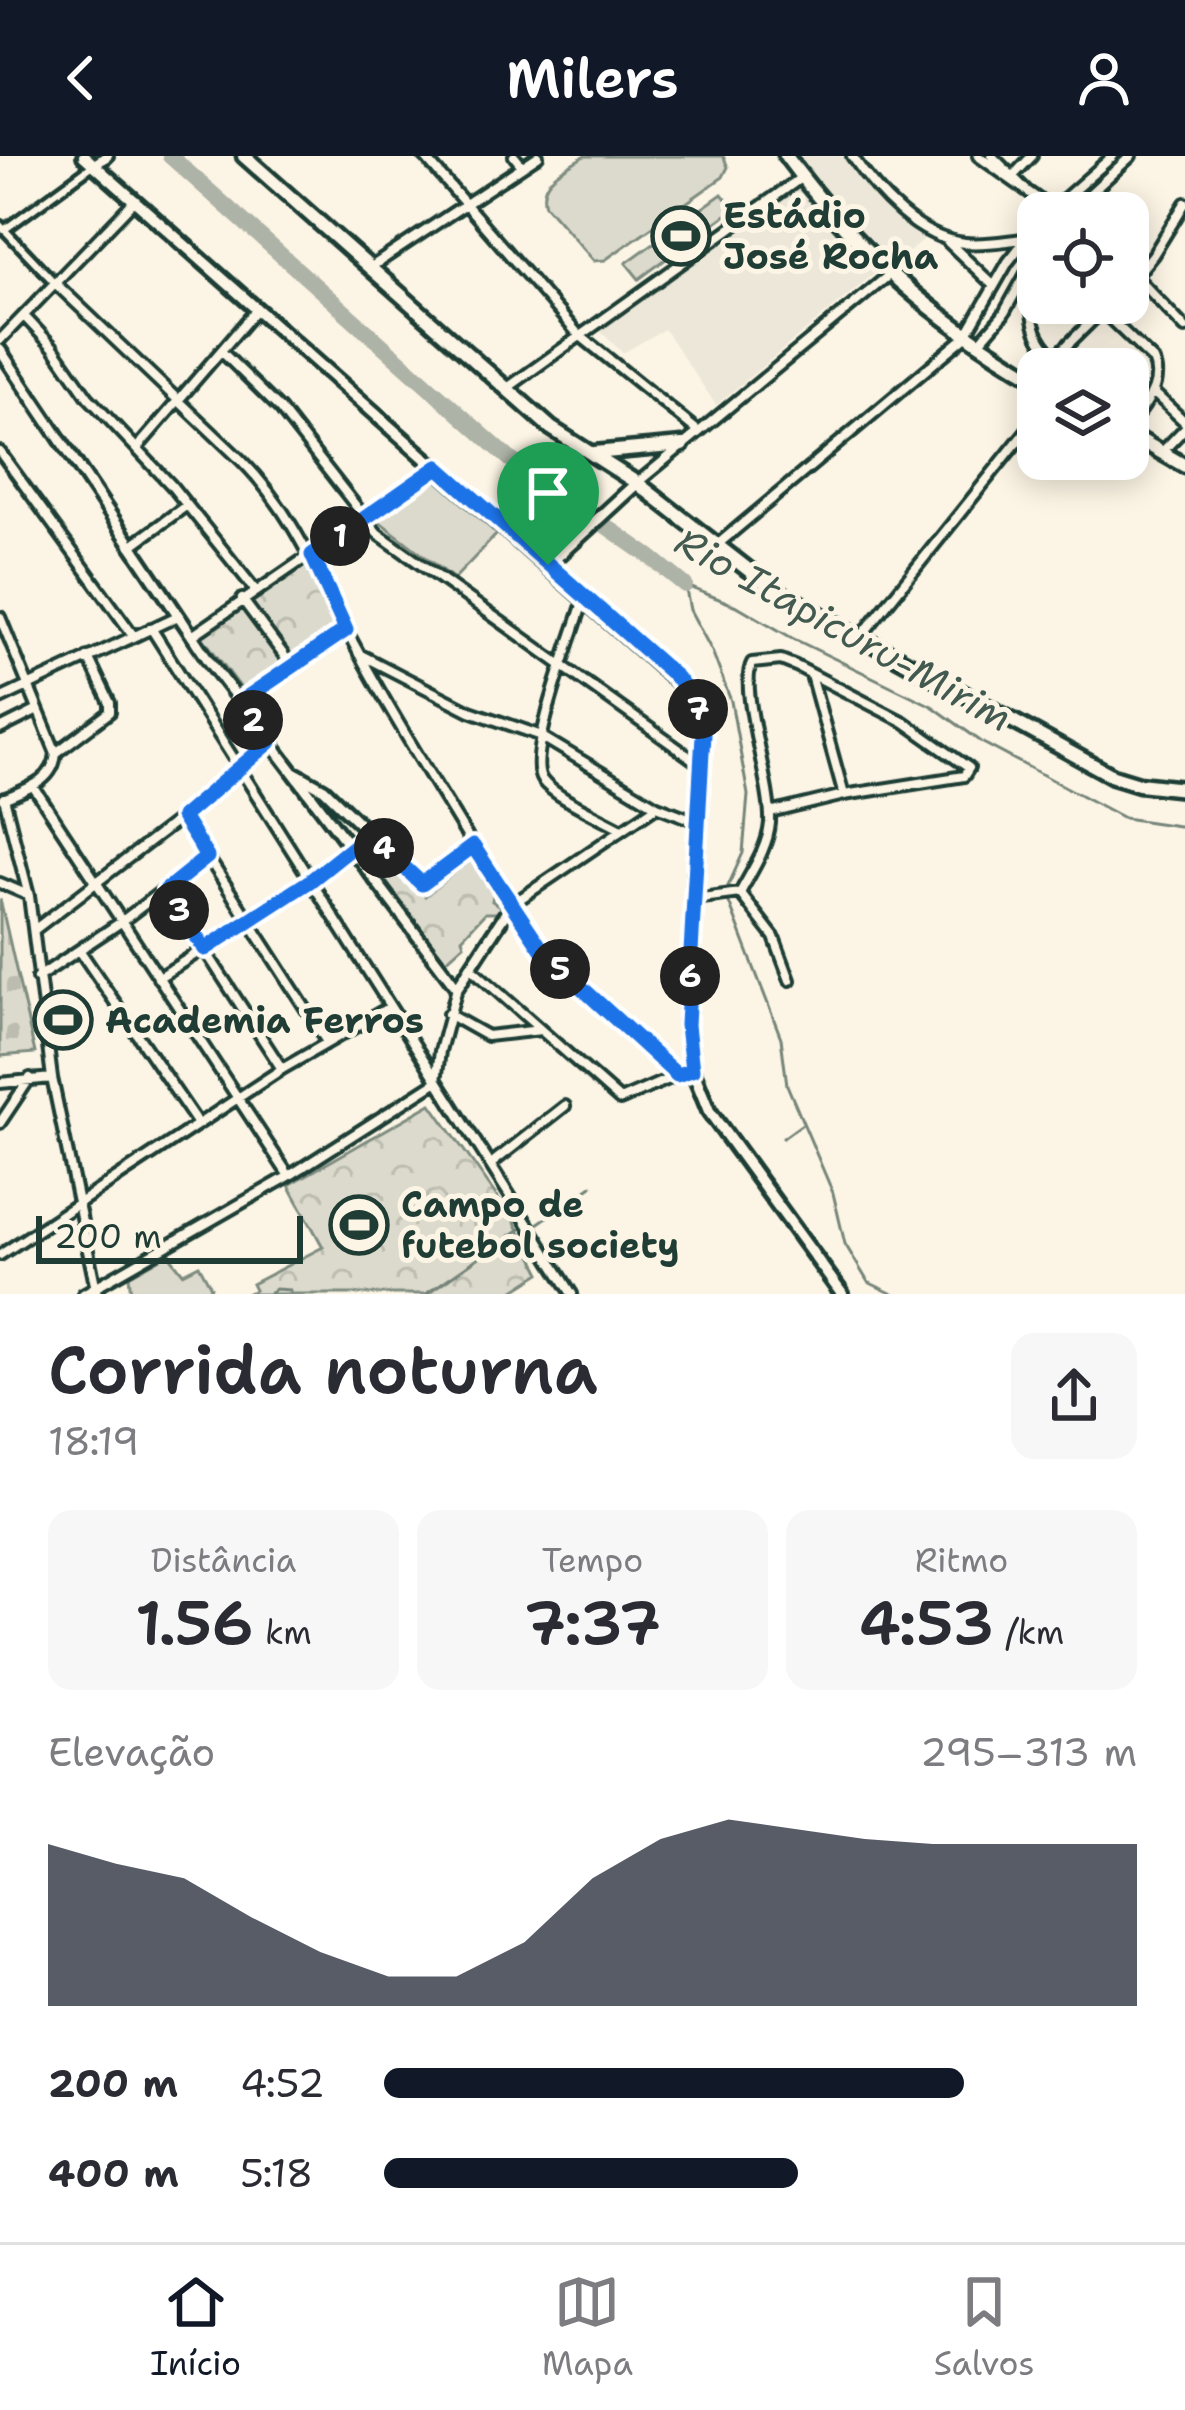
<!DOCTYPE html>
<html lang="pt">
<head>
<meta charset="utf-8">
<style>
	:root { --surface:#fff; --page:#f7f7f7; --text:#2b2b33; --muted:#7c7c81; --line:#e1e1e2; --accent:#111827 }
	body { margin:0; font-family:"Shantell Sans",sans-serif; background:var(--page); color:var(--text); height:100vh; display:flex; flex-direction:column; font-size:45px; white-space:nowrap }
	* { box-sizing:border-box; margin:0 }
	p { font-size:39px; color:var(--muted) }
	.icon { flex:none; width:66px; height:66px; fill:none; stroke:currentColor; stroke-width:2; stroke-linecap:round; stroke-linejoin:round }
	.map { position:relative; height:1138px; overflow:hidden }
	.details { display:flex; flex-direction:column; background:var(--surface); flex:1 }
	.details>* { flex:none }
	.fabs { position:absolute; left:1017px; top:36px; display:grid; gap:24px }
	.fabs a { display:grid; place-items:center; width:132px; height:132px; border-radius:24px; background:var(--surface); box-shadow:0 6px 30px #0003; font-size:60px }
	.scale { position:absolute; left:36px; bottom:30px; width:267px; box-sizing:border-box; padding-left:12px; border:6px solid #1f3d34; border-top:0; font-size:33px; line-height:42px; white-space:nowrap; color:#1f3d34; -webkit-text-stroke:9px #fcf5e5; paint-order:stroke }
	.pin { position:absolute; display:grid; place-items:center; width:102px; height:102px; color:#fff; margin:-123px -51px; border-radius:50% 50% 50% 0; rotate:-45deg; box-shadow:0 0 12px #0007 }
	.pin .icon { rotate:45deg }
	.km { position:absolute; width:60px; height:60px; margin:-30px; border-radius:50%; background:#222; color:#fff; font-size:33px; line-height:60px; text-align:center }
	.round { display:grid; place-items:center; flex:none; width:126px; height:126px; border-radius:24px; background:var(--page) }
	.head { display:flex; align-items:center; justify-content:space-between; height:204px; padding:0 48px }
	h1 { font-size:66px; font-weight:600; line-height:90px }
	.metrics { display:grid; grid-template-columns:repeat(3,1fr); gap:18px; height:204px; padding:12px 48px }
	.metrics div { display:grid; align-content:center; border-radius:24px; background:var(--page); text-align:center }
	.metrics b { font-size:60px; font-weight:600 }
	.metrics small { font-size:33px; font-weight:400 }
	.metrics p { font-size:33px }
	.chart { height:336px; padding:24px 48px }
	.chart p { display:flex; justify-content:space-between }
	.chart svg { width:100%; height:216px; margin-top:12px; fill:var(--accent); opacity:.7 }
	ul { padding:0 48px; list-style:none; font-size:39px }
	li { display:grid; grid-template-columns:192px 144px 1fr; align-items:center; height:90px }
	li i { height:30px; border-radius:15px; background:var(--accent) }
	header { display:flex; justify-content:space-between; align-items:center; height:156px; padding:0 48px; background:var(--accent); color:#fff; font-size:54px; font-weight:600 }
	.tab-bar { display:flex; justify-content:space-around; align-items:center; height:168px; border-top:3px solid var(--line); background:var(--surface); font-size:33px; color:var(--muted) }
	.tab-bar a { display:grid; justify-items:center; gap:6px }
	.tab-bar .on { color:var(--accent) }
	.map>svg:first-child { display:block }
	.built { fill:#ece7d8 }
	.grass { fill:#dcdacc; stroke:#7e8c80; stroke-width:3 }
	.cemetery { fill:url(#cemetery-stones); stroke:#7e8c80; stroke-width:3 }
	.park { fill:url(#park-crowns); stroke:#7e8c80; stroke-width:3 }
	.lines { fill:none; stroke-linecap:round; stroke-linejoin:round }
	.stream { stroke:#758479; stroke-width:3 }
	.river { stroke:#aeb3a7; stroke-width:16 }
	.pedestrian-casing { stroke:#1f3d34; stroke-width:15 }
	.minor-casing { stroke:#1f3d34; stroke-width:16 }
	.tertiary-casing { stroke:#1f3d34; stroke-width:18 }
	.secondary-casing { stroke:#1f3d34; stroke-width:20 }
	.primary-casing { stroke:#1f3d34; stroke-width:21 }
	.pedestrian { stroke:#fcf5e5; stroke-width:6 }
	.minor { stroke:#fcf5e5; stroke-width:8 }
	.tertiary { stroke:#fcf5e5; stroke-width:9 }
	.secondary { stroke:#fcf5e5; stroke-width:10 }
	.primary { stroke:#fcf5e5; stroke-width:12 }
	.route-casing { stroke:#fff; stroke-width:24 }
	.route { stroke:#1a73e8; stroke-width:15 }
	.labels { text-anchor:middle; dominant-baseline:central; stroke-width:10; stroke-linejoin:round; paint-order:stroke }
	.poi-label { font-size:36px; font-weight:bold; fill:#1f3d34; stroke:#fcf5e5; text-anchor:start }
	.water-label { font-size:39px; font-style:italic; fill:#435a51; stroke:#fcf5e5 }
</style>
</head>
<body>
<header><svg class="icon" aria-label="back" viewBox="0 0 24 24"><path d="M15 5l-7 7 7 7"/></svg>Milers<svg class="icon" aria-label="person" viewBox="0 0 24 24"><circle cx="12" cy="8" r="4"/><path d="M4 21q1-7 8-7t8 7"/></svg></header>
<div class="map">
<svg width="1185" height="1138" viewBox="0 0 1185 1138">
	<defs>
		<pattern id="cemetery-stones" width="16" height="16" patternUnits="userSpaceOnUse" patternTransform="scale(3)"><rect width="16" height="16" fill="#dcdacc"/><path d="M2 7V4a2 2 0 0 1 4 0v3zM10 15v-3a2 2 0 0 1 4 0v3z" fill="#bcbcb0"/></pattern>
		<pattern id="park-crowns" width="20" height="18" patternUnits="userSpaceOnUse" patternTransform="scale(3)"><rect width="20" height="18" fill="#dcdacc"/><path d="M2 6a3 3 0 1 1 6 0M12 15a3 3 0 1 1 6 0" fill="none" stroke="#bcbcb0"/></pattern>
	</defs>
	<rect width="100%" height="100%" fill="#fcf5e5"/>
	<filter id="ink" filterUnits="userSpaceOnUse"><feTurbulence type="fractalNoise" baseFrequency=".00833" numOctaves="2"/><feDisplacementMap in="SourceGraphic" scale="24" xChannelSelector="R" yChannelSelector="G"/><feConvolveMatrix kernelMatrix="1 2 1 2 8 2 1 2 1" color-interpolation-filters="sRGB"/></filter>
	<g filter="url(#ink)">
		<!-- built -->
		<path class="built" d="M796 0H847L903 66 926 81 896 108 816 27Z
			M800 29 875 117 716 249 664 173 623 197 597 172Z"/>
		<!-- grass -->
		<path class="grass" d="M584 0H723L728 11 723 21 605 104 594 105 545 49C537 23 565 13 584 0Z
			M722 38 734 53 639 123 626 107Z
			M432 320 497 378 454 423 376 363Z
			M168 1098 183 1117 199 1109 211 1131 207 1138H131L129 1120Z"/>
		<!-- cemetery -->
		<path class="cemetery" d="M0 743 35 897 0 900Z"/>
		<!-- park -->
		<path class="park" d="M304 406 335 472 243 535 200 478Z
			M377 690 425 740 470 704 493 738 492 745 503 752 500 757H485L462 782 464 788 444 806 361 700Z
			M431 948 515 1066 541 1117 508 1138H246L255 1134 252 1128 323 1091 289 1029Z"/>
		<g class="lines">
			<!-- stream -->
			<path class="stream" d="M1071 48 1123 0
				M685 429 690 454 712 495 731 545 748 639 743 697 728 730V744L781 882 787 929 833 1037 845 1088 868 1126 893 1138
				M689 431 739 451 792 482 932 550 983 587 1124 662 1185 671
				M783 982 801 969
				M537 1068 592 1030
				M269 1138 275 1133 290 1134V1138
				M426 1138 520 1073"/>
			<!-- river -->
			<path class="river" d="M170 0 511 304 649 400 685 429"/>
			<!-- pedestrian casing -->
			<g class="pedestrian-casing">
				<path id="pedestrian" d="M0 69 55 127
					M4 74 93 9"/>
			</g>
			<!-- minor casing -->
			<g class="minor-casing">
				<path id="minor" d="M424 0 578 178 699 276
					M514 0 522 10
					M852 0C877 37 918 83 965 87 984 89 1004 85 1023 83
					M978 0 1058 57
					M992 0 1026 34
					M1012 21 1032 0
					M1048 57 1113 0
					M1069 57 1131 0
					M948 86 994 130
					M1034 103C1030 153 1024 183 1071 213
					M371 111 538 0
					M1128 112 1185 172
					M55 127 242 305C298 362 319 425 356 492 392 560 434 625 473 690
					M1128 130 1153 99 1185 47
					M1102 155 1153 204C1165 231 1141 252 1128 274
					M24 160 53 191 88 241 171 329 256 435
					M0 184 135 44
					M978 188 1003 159 1038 96
					M221 195 280 253 377 377 701 609
					M1043 213 1110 147
					M506 233 802 21
					M1153 236 1185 266
					M138 291 257 153
					M0 296 133 479
					M1161 297 1185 272
					M637 327 889 119
					M717 389 965 181 1008 106 1038 68
					M131 390 187 349
					M242 443 291 509
					M584 443C575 474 525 601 542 624 555 642 601 661 622 673
					M0 461 56 597
					M151 472 572 1138
					M192 480 436 312
					M859 483 1038 260
					M359 498 470 555 539 579 657 650 696 665
					M0 543 178 460
					M240 546 346 474
					M0 573 36 555
					M56 597 110 556V547L88 501
					M33 630 289 1020
					M4 642 29 740 52 922 97 1138
					M3 643C26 633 54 626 56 597
					M657 650 511 749 545 798 677 919
					M770 657 844 639 811 519
					M182 661 327 886
					M0 727 28 739
					M166 734 282 913
					M740 737C751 716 768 692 770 667 772 629 738 532 752 507L781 504 796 510 904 566 969 612 964 620 844 639
					M740 737 774 781 790 824
					M694 743 740 737
					M34 774 182 661 270 586
					M80 795 198 968
					M470 811 620 944 692 913
					M37 822 121 766 206 701
					M158 822 310 725 369 678
					M448 858 487 880 541 874
					M436 925 440 895 457 832
					M0 927 52 922
					M0 967 30 922
					M491 1008 565 950
					M0 1099 282 913 388 852
					M83 1138 289 1020 436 926"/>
			</g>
			<!-- tertiary casing -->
			<g class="tertiary-casing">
				<path id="tertiary" d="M94 9 107 0
					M0 194 209 505 457 832 511 749 473 690 422 728 324 633 297 618"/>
			</g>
			<!-- secondary casing -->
			<g class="secondary-casing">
				<path id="secondary" d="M84 0 688 535 701 563 703 578 687 869 692 913 709 955 842 1138
					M548 409 637 327"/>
			</g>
			<!-- primary casing -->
			<g class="primary-casing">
				<path id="primary" d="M244 0 551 272 637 327 773 433 1113 620 1139 628 1185 633
					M786 0C858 97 934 164 1038 224
					M1128 277 1185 310
					M594 297 682 289"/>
			</g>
			<!-- pedestrian -->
			<use href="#pedestrian" class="pedestrian"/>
			<!-- minor -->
			<use href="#minor" class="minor"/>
			<!-- tertiary -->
			<use href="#tertiary" class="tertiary"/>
			<!-- secondary -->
			<use href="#secondary" class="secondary"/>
			<!-- primary -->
			<use href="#primary" class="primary"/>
		</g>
	</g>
	<g class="lines" filter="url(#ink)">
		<!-- route casing -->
		<g class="route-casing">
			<path id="route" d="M438 311 676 521 696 548 703 578 687 869 692 914 677 919 545 798 473 690 422 728 369 678 310 725 205 793 166 734 207 701 182 661 270 586 240 546 346 474 312 399Z"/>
		</g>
		<!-- route -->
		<use href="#route" class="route"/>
	</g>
	<!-- icons -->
	<defs>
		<g id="stadium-ring" transform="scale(3)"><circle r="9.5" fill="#fcf5e5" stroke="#1f3d34" stroke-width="1.5"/><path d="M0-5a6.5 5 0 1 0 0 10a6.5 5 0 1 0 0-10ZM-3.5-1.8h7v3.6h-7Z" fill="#1f3d34"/></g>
	</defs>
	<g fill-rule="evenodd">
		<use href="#stadium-ring" x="681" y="80"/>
		<use href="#stadium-ring" x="63" y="864"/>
		<use href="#stadium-ring" x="359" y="1069"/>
	</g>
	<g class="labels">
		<!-- poi labels -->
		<g class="poi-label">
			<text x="723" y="59">Estádio<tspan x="723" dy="41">José Rocha</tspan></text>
			<text x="105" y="864">Academia Ferros</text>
			<text x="401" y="1048">Campo de<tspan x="401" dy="41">futebol society</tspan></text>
		</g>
		<!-- water labels -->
		<g class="water-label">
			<text transform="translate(844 473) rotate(29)">Rio Itapicuru-Mirim</text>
		</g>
	</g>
</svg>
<div class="fabs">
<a><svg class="icon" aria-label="locate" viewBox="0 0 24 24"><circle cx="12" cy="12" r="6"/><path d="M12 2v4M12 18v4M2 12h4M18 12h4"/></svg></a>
<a><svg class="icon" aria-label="layers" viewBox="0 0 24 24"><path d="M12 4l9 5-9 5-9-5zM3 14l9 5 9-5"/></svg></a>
</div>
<div class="scale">200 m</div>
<div class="pin" style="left:548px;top:409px;background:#1e9e55"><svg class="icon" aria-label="arrive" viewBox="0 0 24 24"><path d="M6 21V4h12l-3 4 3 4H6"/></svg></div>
<b class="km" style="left:340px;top:380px">1</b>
<b class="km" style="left:253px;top:564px">2</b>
<b class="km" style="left:179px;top:754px">3</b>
<b class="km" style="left:384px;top:692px">4</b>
<b class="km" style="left:560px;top:813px">5</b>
<b class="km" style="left:690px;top:820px">6</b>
<b class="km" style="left:698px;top:553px">7</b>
</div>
<section class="details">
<div class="head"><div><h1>Corrida noturna</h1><p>18:19</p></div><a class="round"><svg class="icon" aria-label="share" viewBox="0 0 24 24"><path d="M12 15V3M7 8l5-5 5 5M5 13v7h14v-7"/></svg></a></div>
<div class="metrics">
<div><p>Distância</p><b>1.56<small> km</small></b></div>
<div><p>Tempo</p><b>7:37</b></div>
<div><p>Ritmo</p><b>4:53<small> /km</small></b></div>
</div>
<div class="chart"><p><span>Elevação</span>295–313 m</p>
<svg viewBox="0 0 160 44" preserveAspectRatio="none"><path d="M0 44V11L10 15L20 18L30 26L40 33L50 38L60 38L70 31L80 18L90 10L100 6L110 8L120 10L130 11L140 11L150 11L160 11V44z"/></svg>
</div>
<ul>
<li><b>200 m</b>4:52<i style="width:77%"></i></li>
<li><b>400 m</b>5:18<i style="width:55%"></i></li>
</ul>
</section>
<nav class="tab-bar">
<a class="on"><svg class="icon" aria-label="home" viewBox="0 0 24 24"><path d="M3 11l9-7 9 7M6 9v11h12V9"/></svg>Início</a>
<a><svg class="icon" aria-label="map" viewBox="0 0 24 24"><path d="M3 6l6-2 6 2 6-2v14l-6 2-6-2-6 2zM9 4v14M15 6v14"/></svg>Mapa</a>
<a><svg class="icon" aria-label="saved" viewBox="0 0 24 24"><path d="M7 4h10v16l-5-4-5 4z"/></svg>Salvos</a>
</nav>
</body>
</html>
